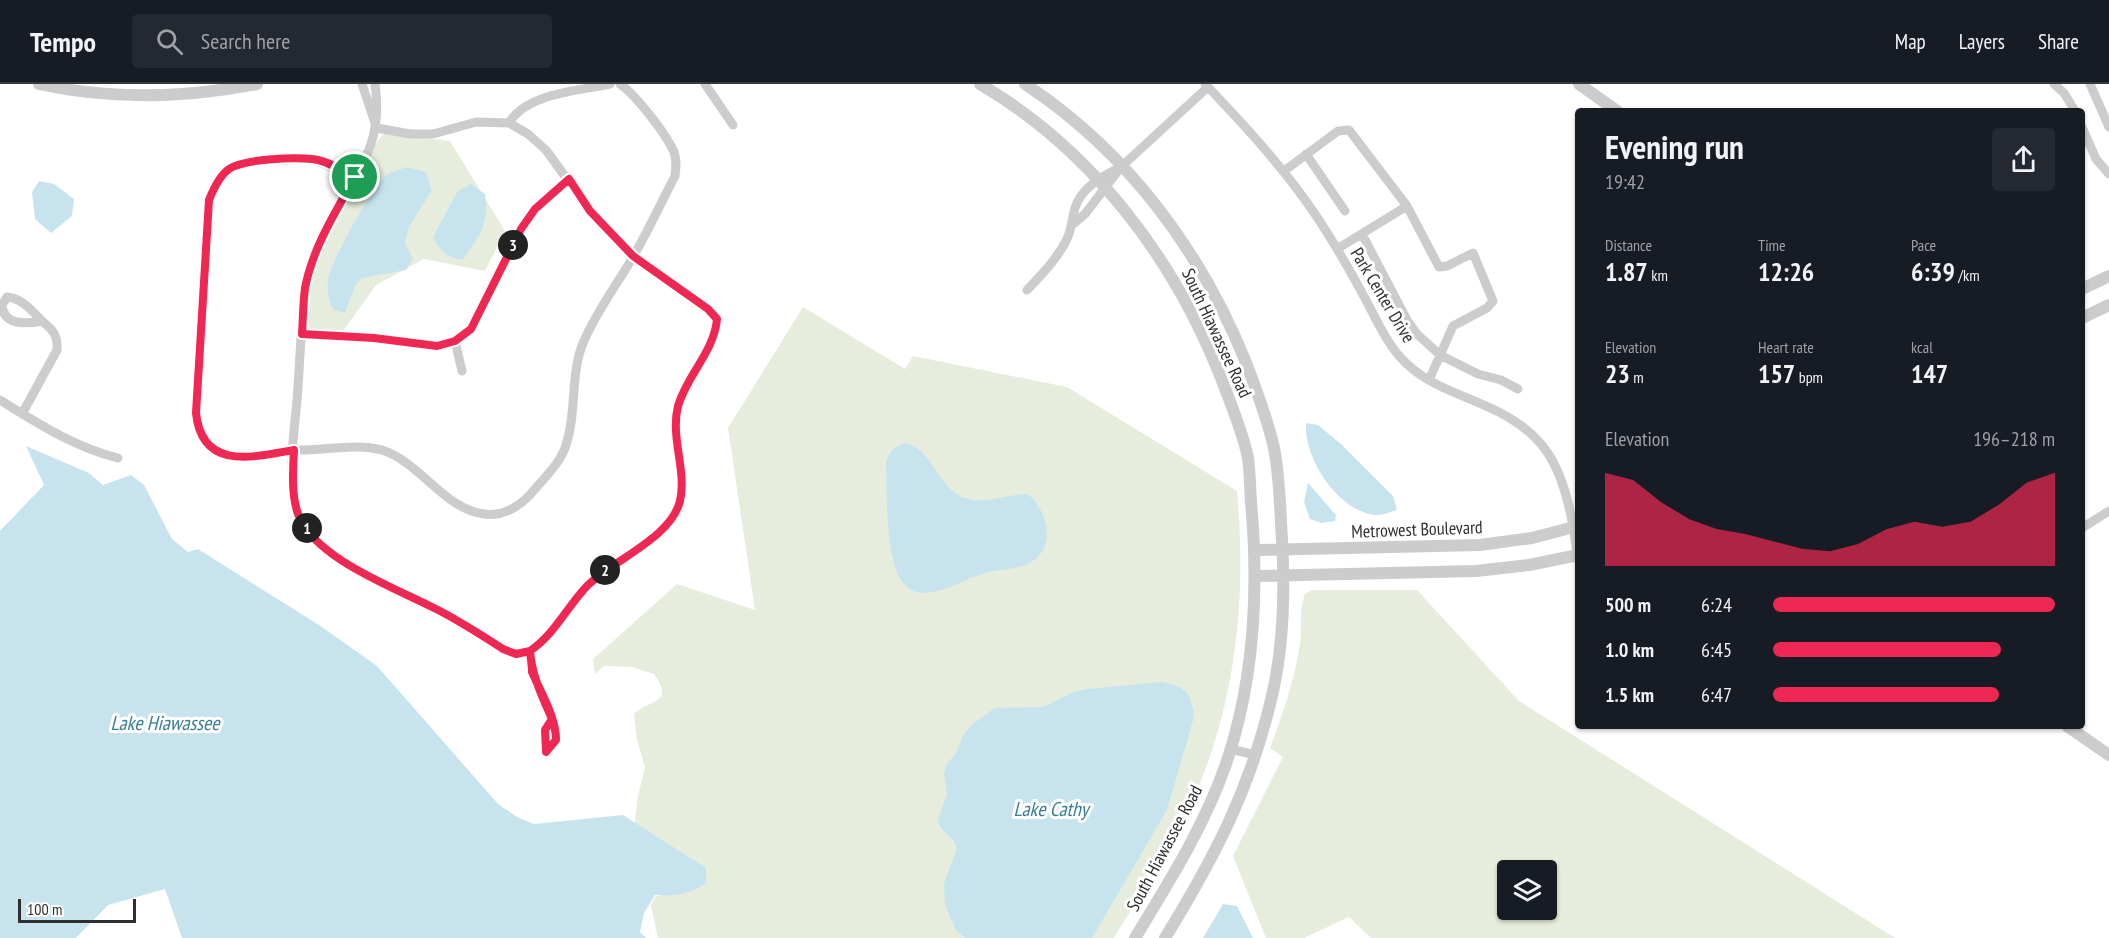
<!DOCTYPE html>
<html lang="en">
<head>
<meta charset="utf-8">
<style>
	:root { --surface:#171b24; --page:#242831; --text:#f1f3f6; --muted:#9ea1a6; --line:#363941; --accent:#ee2853 }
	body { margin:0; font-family:"PT Sans Narrow",sans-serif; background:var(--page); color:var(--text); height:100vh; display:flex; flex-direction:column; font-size:22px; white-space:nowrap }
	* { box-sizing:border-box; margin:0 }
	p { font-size:20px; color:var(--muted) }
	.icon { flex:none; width:33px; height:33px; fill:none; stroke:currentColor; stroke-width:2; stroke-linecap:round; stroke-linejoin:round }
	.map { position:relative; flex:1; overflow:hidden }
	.sheet { position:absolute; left:1575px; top:24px; width:510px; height:621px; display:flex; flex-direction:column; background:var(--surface); border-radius:6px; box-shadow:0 2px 4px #0004 }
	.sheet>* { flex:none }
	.buttons { position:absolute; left:1497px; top:776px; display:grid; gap:12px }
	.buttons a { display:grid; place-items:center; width:60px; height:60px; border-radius:6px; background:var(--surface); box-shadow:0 2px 4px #0004; font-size:30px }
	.scale { position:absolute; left:18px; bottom:15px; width:118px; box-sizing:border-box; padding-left:6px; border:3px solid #2f2f2f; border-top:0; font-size:16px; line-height:21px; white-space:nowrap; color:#2f2f2f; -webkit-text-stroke:4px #fff; paint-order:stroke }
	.pin { position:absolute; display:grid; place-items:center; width:51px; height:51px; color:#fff; margin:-26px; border:3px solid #fff; border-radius:50%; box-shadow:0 2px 6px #0007 }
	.km { position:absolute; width:30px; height:30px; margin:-15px; border-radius:50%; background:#222; color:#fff; font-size:16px; line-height:30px; text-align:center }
	.round { display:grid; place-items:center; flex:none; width:63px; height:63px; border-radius:6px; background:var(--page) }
	.summary { display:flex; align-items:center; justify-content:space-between; height:102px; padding:0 30px }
	h1 { font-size:33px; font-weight:700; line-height:45px }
	.stats { display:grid; grid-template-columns:repeat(3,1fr); gap:9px; height:102px; padding:6px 30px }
	.stats div { display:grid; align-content:center }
	.stats b { font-size:26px; font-weight:700 }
	.stats small { font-size:16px; font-weight:400 }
	.stats p { font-size:16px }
	.chart { height:168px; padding:12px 30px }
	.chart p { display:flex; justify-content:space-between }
	.chart svg { width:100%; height:108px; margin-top:6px; fill:var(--accent); opacity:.7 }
	ul { padding:0 30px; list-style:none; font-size:20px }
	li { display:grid; grid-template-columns:96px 72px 1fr; align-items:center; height:45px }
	li i { height:15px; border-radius:8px; background:var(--accent) }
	header { display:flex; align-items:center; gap:36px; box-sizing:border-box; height:84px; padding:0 30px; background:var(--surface); border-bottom:2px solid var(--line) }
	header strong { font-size:28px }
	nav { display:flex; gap:33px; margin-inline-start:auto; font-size:21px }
	.search { width:420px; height:54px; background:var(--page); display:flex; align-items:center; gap:15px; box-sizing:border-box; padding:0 21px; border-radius:6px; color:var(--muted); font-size:22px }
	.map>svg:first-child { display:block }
	.green { fill:#e7eddc; fill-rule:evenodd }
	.water { fill:#c7e4ee }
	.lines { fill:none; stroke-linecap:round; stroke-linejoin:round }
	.minor { stroke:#ccc; stroke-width:9 }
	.tertiary { stroke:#ccc; stroke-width:12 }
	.route-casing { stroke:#fff; stroke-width:12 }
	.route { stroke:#ee2853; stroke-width:8 }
	.labels { text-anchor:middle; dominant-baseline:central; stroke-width:6; stroke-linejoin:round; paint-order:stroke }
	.street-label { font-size:18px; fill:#2f2f2f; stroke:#fff }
	.water-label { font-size:20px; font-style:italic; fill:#387f95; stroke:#fff }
</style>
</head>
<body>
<header>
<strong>Tempo</strong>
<div class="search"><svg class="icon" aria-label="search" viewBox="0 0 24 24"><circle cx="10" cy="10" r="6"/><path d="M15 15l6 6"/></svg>Search here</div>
<nav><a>Map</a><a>Layers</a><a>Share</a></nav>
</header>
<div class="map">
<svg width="2109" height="854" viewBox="0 0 2109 854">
	<rect width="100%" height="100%" fill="#fff"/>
	<!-- green -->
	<path class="green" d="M384 49 450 57 505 147 485 187 424 175 376 201 344 246H309L307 199 328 142 371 72 346 99Z
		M803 223 905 285 913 272 1067 303 1237 407C1246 504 1238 603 1202 694 1180 751 1146 802 1114 854H658L651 821 655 813 664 810 633 753 638 712 645 683 637 656 634 630C648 615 676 621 654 590L632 583 604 582 595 590 593 575 677 500 755 526 728 344Z
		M1312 506H1417L1519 617 1895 854H1371L1349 833 1304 854H1266L1233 772 1283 673 1270 664C1282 632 1293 600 1299 566 1303 547 1298 528 1305 510ZM1508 786H1546V825H1508Z"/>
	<!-- water -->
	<path class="water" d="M405 83 426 88 432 106 409 143 405 159 413 175 406 186 362 194 355 202 345 229 334 226C328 217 326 202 329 191 335 171 372 102 388 90 393 87 400 86 405 83Z
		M39 97 54 100 74 115 72 132 51 149 35 135 32 108Z
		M471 100 485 110C489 144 480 149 463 176 446 173 440 168 433 153L457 108Z
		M1306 339 1318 341 1342 361 1393 412 1397 426C1390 428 1381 432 1374 431 1337 425 1304 375 1306 339Z
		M906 359C936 367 938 411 972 416 989 418 1010 410 1028 410 1049 428 1058 468 1025 481 1012 486 998 485 985 489 962 495 924 523 904 500 885 479 887 408 886 379 889 367 894 363 906 359Z
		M26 362 89 389 103 401 131 391 144 401 172 455 188 468 198 465 322 543 377 582 498 720 517 733 534 740 623 731 706 784V799C690 811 674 812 655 811L644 829 640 848 646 854H182L165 805 108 821 76 854H0V447L44 401Z
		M1308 399 1336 431 1335 437 1321 439 1310 435 1304 418Z
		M1161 598C1185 602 1192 609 1194 633L1167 726 1092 854H965L956 846 945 821 944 800 957 764 954 757 940 743 938 734 947 711 944 690 946 681 956 669 963 651 974 639 995 624 1043 623 1073 608 1088 605Z
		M1223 820 1237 822 1253 854H1203Z"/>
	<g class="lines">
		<!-- minor -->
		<path class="minor" d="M362 0 375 39
			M375 0C385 69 350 93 323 150 300 198 302 251 298 302 296 342 285 390 298 429 312 474 395 503 433 523 457 536 480 551 503 565 513 568 520 571 530 567 550 559 571 519 587 502 609 479 662 456 675 430 690 399 671 367 676 336 682 299 714 272 717 235L708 225 633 172 590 127 546 66 528 50 509 39 476 38 433 50H410L377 44
			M705 0 733 41
			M1205 0C1246 43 1286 86 1319 136 1336 162 1352 190 1367 218 1377 237 1386 257 1400 273 1438 316 1501 313 1541 360 1565 388 1573 435 1577 471
			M2054 0 2064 9 2075 27
			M2090 0 2109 43
			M509 39C526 9 579 7 610 0
			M2082 43 2096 75 2109 90
			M1306 70 1345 127
			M1284 87 1338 47 1349 46 1407 122
			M355 93 312 75 243 78 227 86 215 102 209 116 196 329C202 394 259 366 300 366 326 366 357 359 382 366 420 378 444 425 484 430 505 433 523 420 535 405 546 392 561 378 566 361 577 328 570 291 583 259 596 228 616 202 633 173 648 147 661 119 675 92 676 84 677 76 674 68 666 50 636 11 620 0
			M1073 140 1085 130 1121 83 1208 3
			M1362 150 1407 236 1417 250 1440 271 1478 290 1501 296 1518 305
			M1337 165 1407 122 1439 183 1447 182 1473 169 1493 217 1487 224 1453 242 1429 296
			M1027 206C1042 190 1058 174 1067 155 1072 144 1072 134 1075 124 1081 104 1102 92 1119 84
			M302 250 374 254 437 262 455 257 470 245 521 145 535 125 569 95
			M455 257 462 287
			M0 316C39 340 74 363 118 374
			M22 330 57 266C58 251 53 246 42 237 27 240 3 242 2 221L7 213C22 214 32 227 42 237
			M2082 444 2109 427
			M530 567 532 588 552 635 545 646 546 668 556 656 552 635
			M1230 665 1256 671"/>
		<!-- tertiary -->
		<path class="tertiary" d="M39 0C111 16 185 14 257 0
			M980 0C1094 67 1176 177 1223 299 1232 323 1243 349 1248 374 1250 388 1250 404 1251 418 1259 507 1255 595 1226 680 1204 743 1169 798 1135 854
			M1025 0C1128 68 1202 168 1247 281 1257 308 1268 336 1274 364 1280 394 1280 426 1282 456 1285 509 1284 564 1271 616 1249 708 1214 774 1165 854
			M1579 0 1617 27
			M2082 205 2109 192
			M2082 234 2109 221
			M1256 466 1480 461 1532 454 1578 442
			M1256 492 1476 487 1529 481 1578 471
			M2067 642 2109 671"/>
	</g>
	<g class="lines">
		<!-- route casing -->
		<g class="route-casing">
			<path id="route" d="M355 93C342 87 327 76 312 75 293 73 244 75 229 85 219 92 213 106 209 116L196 329C202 387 253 373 294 366 293 386 291 410 298 430 314 474 393 503 432 523 457 535 480 550 503 565L516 570 530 567 532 585V588C541 609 556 633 556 656L546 668 545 646 552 635C542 612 532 592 530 567 554 551 567 523 587 502 613 476 671 454 680 417 687 386 670 354 678 322 687 291 714 268 717 235L708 225 633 172 590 127 569 95 535 125 521 145 471 245 455 257 437 262 374 254 302 250C303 235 303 219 305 204 313 163 335 129 355 93"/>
		</g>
		<!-- route -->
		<use href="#route" class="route"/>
	</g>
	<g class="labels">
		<!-- street labels -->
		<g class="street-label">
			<text transform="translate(1383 211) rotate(59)">Park Center Drive</text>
			<text transform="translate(1217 249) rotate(65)">South Hiawassee Road</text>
			<text transform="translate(1417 445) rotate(-2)">Metrowest Boulevard</text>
			<text transform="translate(1164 764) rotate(-62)">South Hiawassee Road</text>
		</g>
		<!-- water labels -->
		<g class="water-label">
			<text x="165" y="639">Lake Hiawassee</text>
			<text x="1051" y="725">Lake Cathy</text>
		</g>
	</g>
</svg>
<div class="buttons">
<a><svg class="icon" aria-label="layers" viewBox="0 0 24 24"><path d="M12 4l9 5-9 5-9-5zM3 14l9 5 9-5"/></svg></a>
</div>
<div class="scale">100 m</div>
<div class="pin" style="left:355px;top:93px;background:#1e9e55"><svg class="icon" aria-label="arrive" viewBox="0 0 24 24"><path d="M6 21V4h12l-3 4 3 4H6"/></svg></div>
<b class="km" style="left:307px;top:444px">1</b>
<b class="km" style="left:605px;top:486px">2</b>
<b class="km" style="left:513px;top:161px">3</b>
<section class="sheet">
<div class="summary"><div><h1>Evening run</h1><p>19:42</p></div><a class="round"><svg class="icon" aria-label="share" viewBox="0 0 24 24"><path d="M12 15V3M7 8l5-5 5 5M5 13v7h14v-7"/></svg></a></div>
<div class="stats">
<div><p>Distance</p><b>1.87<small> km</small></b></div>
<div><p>Time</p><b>12:26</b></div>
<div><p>Pace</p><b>6:39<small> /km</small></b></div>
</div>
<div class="stats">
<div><p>Elevation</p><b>23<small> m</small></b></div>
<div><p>Heart rate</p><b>157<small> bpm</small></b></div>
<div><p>kcal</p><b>147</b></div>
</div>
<div class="chart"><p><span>Elevation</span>196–218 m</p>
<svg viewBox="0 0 160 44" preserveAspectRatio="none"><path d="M0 44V6L10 9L20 18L30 25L40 29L50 31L60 34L70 37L80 38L90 35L100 29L110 26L120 28L130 26L140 19L150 10L160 6V44z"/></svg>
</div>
<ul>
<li><b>500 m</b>6:24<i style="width:100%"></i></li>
<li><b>1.0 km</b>6:45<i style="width:81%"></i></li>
<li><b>1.5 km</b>6:47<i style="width:80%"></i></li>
</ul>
</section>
</div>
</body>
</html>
